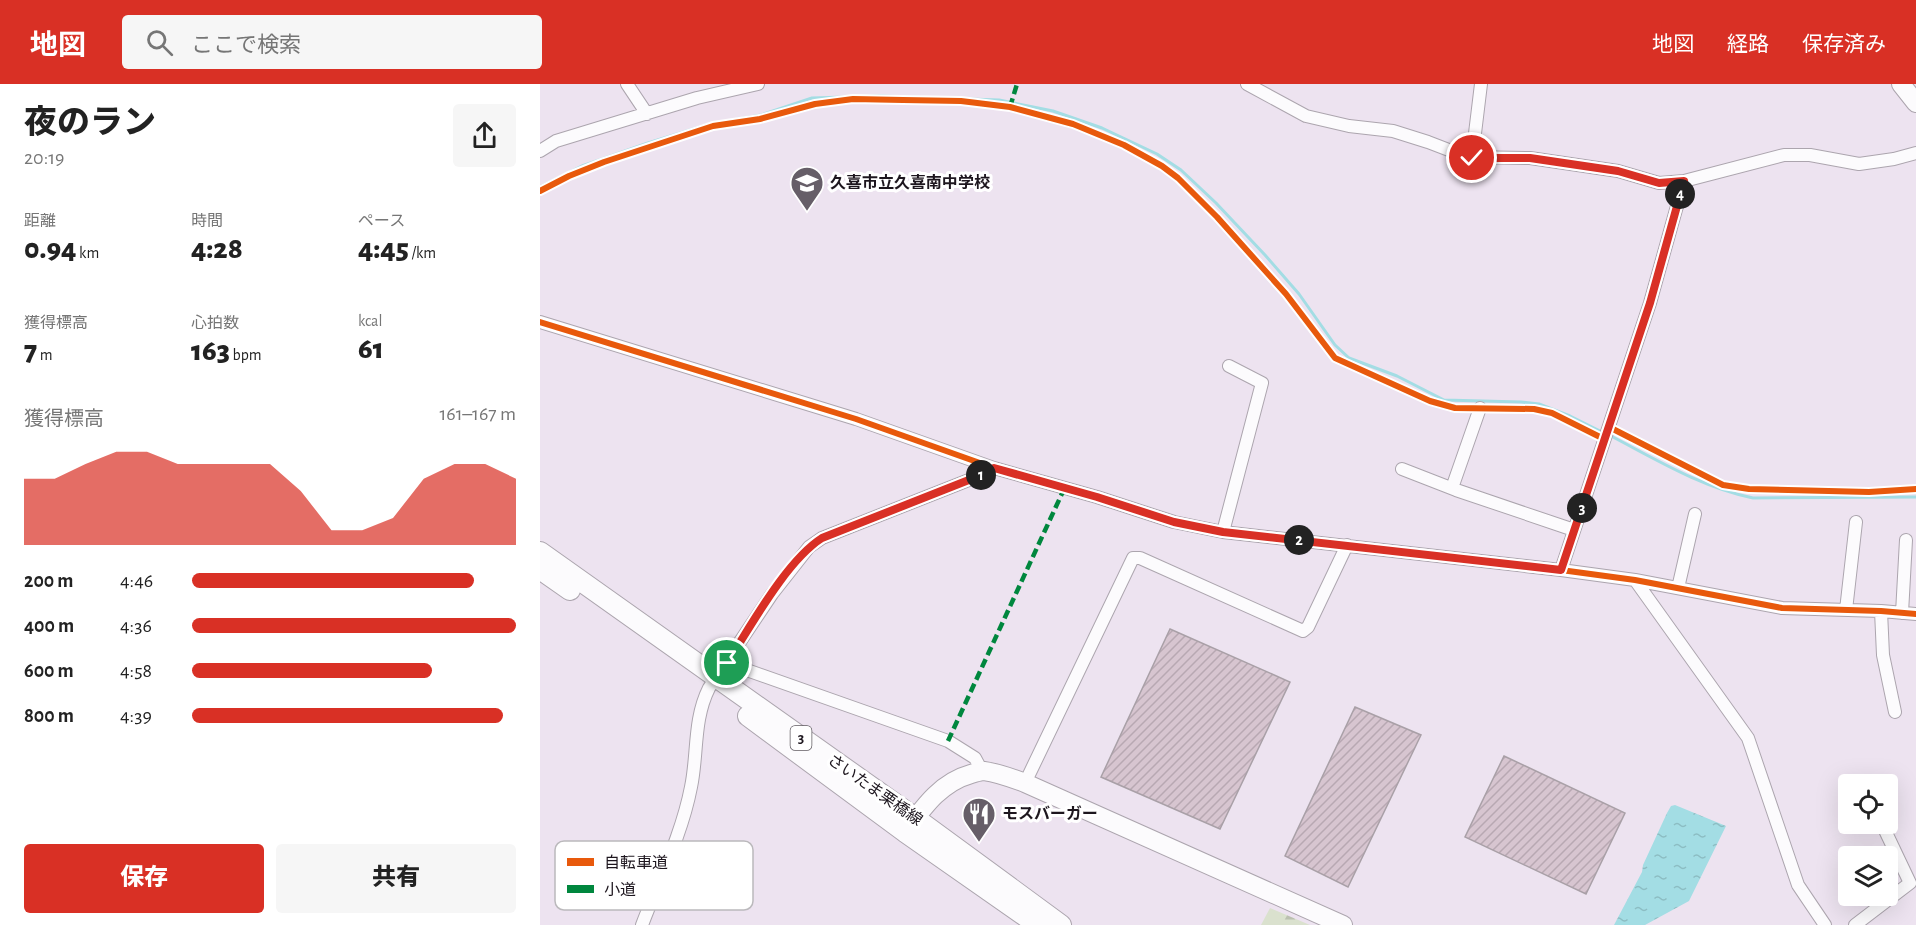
<!DOCTYPE html>
<html lang="ja">
<head>
<meta charset="utf-8">
<style>
	:root { --surface:#fff; --page:#f6f6f6; --text:#222; --muted:#767676; --accent:#d93025 }
	body { margin:0; font-family:"Alegreya Sans","Noto Sans JP",sans-serif; background:var(--page); color:var(--text); height:100vh; display:flex; flex-direction:column; font-size:22px; white-space:nowrap }
	* { box-sizing:border-box; margin:0 }
	p { font-size:20px; color:var(--muted) }
	.icon { flex:none; width:33px; height:33px; fill:none; stroke:currentColor; stroke-width:2; stroke-linecap:round; stroke-linejoin:round }
	.map { position:relative; flex:1; overflow:hidden }
	.side { display:flex; flex-direction:column; background:var(--surface); width:540px }
	.side>* { flex:none }
	.buttons { position:absolute; left:1298px; top:690px; display:grid; gap:12px }
	.buttons a { display:grid; place-items:center; width:60px; height:60px; border-radius:6px; background:var(--surface); box-shadow:0 6px 24px #0002; font-size:30px }
	.pin { position:absolute; display:grid; place-items:center; width:51px; height:51px; color:#fff; margin:-26px; border:3px solid #fff; border-radius:50%; box-shadow:0 2px 6px #0007 }
	.km { position:absolute; width:30px; height:30px; margin:-15px; border-radius:50%; background:#222; color:#fff; font-size:16px; line-height:30px; text-align:center }
	.round { display:grid; place-items:center; flex:none; width:63px; height:63px; border-radius:6px; background:var(--page) }
	.head { display:flex; align-items:center; justify-content:space-between; height:102px; padding:0 24px }
	h1 { font-size:33px; font-weight:800; line-height:45px }
	.figures { display:grid; grid-template-columns:repeat(3,1fr); gap:9px; height:102px; padding:6px 24px }
	.figures div { display:grid; align-content:center }
	.figures b { font-size:30px; font-weight:800 }
	.figures small { font-size:16px; font-weight:400 }
	.figures p { font-size:16px }
	.chart { height:168px; padding:12px 24px }
	.chart p { display:flex; justify-content:space-between }
	.chart svg { width:100%; height:108px; margin-top:6px; fill:var(--accent); opacity:.7 }
	.button { display:flex; gap:12px; margin-top:auto; padding:12px 24px }
	.button a { flex:1; height:69px; border-radius:6px; background:var(--accent); color:#fff; font-size:24px; font-weight:800; line-height:69px; text-align:center }
	.button a+a { background:var(--page); color:var(--text) }
	ul { padding:0 24px; list-style:none; font-size:20px }
	li { display:grid; grid-template-columns:96px 72px 1fr; align-items:center; height:45px }
	li i { height:15px; border-radius:8px; background:var(--accent) }
	header { display:flex; align-items:center; gap:36px; box-sizing:border-box; height:84px; padding:0 30px; background:var(--accent); color:#fff }
	header strong { font-size:28px }
	nav { display:flex; gap:33px; margin-inline-start:auto; font-size:21px }
	.search { width:420px; height:54px; background:var(--page); display:flex; align-items:center; gap:15px; box-sizing:border-box; padding:0 21px; border-radius:6px; color:var(--muted); font-size:22px }
	main { display:flex; flex:1; min-height:0 }
	.map>svg:first-child { display:block }
	.forest { fill:url(#forest-firs) }
	.water { fill:url(#water-ripples) }
	.lines { fill:none; stroke-linecap:round; stroke-linejoin:round }
	.stream { stroke:#a3dde4; stroke-width:3 }
	.building { fill:url(#building-hatch); stroke:#a9a0a7; stroke-width:1.5 }
	.street-casing { stroke:#aca5ae; stroke-width:14 }
	.secondary-casing { stroke:#aca5ae; stroke-width:20 }
	.primary-casing { stroke:#aca5ae; stroke-width:22 }
	.street { stroke:#fcfbfd; stroke-width:12 }
	.secondary { stroke:#fcfbfd; stroke-width:18 }
	.primary { stroke:#fcfbfd; stroke-width:20 }
	.quiet { stroke:#00873e; stroke-width:4.5; stroke-dasharray:9 4.5; stroke-linecap:butt }
	.cycleway-casing { stroke:#fff; stroke-width:10 }
	.cycleway { stroke:#e8590c; stroke-width:6 }
	.route-casing { stroke:#fff; stroke-width:12 }
	.route { stroke:#d93025; stroke-width:8 }
	.labels { text-anchor:middle; dominant-baseline:central; stroke-width:6; stroke-linejoin:round; paint-order:stroke }
	.shield { fill:#fff; stroke:#615c62; stroke-width:1.5 }
	.shield-label { font-size:15px; font-weight:bold; fill:#1d161e }
	.poi-label { font-size:16px; font-weight:bold; fill:#1d161e; stroke:#fff; text-anchor:start }
	.street-label { font-size:16px; fill:#1d161e; stroke:#fff }
	.key { fill:#fff; stroke:#bbb9bc; stroke-width:1.5 }
	.key-label { font-size:16px; fill:#1d161e }
</style>
</head>
<body>
<header>
<strong>地図</strong>
<div class="search"><svg class="icon" aria-label="search" viewBox="0 0 24 24"><circle cx="10" cy="10" r="6"/><path d="M15 15l6 6"/></svg>ここで検索</div>
<nav><a>地図</a><a>経路</a><a>保存済み</a></nav>
</header>
<main>
<section class="side">
<div class="head"><div><h1>夜のラン</h1><p>20:19</p></div><a class="round"><svg class="icon" aria-label="share" viewBox="0 0 24 24"><path d="M12 15V3M7 8l5-5 5 5M5 13v7h14v-7"/></svg></a></div>
<div class="figures">
<div><p>距離</p><b>0.94<small> km</small></b></div>
<div><p>時間</p><b>4:28</b></div>
<div><p>ペース</p><b>4:45<small> /km</small></b></div>
</div>
<div class="figures">
<div><p>獲得標高</p><b>7<small> m</small></b></div>
<div><p>心拍数</p><b>163<small> bpm</small></b></div>
<div><p>kcal</p><b>61</b></div>
</div>
<div class="chart"><p><span>獲得標高</span>161–167 m</p>
<svg viewBox="0 0 160 44" preserveAspectRatio="none"><path d="M0 44V17L10 17L20 11L30 6L40 6L50 11L60 11L70 11L80 11L90 22L100 38L110 38L120 33L130 17L140 11L150 11L160 17V44z"/></svg>
</div>
<ul>
<li><b>200 m</b>4:46<i style="width:87%"></i></li>
<li><b>400 m</b>4:36<i style="width:100%"></i></li>
<li><b>600 m</b>4:58<i style="width:74%"></i></li>
<li><b>800 m</b>4:39<i style="width:96%"></i></li>
</ul>
<div class="button"><a>保存</a><a>共有</a></div>
</section>
<div class="map">
<svg width="1376" height="841" viewBox="0 0 1376 841">
	<defs>
		<pattern id="forest-firs" width="22" height="20" patternUnits="userSpaceOnUse" patternTransform="scale(1.5)"><rect width="22" height="20" fill="#dae1ce"/><path d="M5 1l3.5 6h-7zM16 11l3.5 6h-7z" fill="#bbc0b0"/></pattern>
		<pattern id="water-ripples" width="26" height="14" patternUnits="userSpaceOnUse" patternTransform="scale(1.5)"><rect width="26" height="14" fill="#a3dde4"/><path d="M2 4q2-2 4 0t4 0M15 11q2-2 4 0t4 0" fill="none" stroke="#8cbdc3"/></pattern>
		<pattern id="building-hatch" width="6" height="6" patternUnits="userSpaceOnUse" patternTransform="scale(1.5)"><rect width="6" height="6" fill="#d7c5d0"/><path d="M-1 1l2-2M0 6l6-6M5 7l2-2" fill="none" stroke="#b8a8b2"/></pattern>
	</defs>
	<rect width="100%" height="100%" fill="#ede3f0"/>
	<!-- forest -->
	<path class="forest" d="M730 824 770 841H721Z"/>
	<!-- water -->
	<path class="water" d="M1135 721 1186 742 1149 817 1105 841H1074L1102 788 1103 781 1127 729 1131 722Z"/>
	<g class="lines">
		<!-- stream -->
		<path class="stream" d="M0 103 42 82 108 59 166 41 221 31 272 14 340 12 459 16 513 27 562 44 617 70 641 86 676 119 725 171 759 210 795 261 809 274 857 292 904 316 981 318 999 320 1030 332 1062 348
			M1071 352C1117 376 1161 403 1213 414L1376 413"/>
	</g>
	<!-- building -->
	<path class="building" d="M630 545 750 598 680 745 561 693Z
		M815 623 881 651 808 803 745 772Z
		M964 672 1085 729 1046 810 925 753Z"/>
	<g class="lines">
		<!-- street casing -->
		<g class="street-casing">
			<path id="street" d="M87 0 107 30
				M707 0 766 32 809 42 853 47 888 58 927 73 990 74 1078 87 1119 99 1144 97 1244 71H1270L1319 80 1354 75 1376 69
				M0 67 16 57 157 14 218 0
				M932 74 941 0
				M0 238 316 335 454 384 557 413 634 438 683 448 1021 486 1095 496 1242 524 1341 527 1376 530
				M862 385 916 406 1034 446
				M912 404 940 324
				M683 448 722 299 689 282
				M1021 486 1110 219 1144 97
				M1095 496 1208 654 1258 801 1285 841
				M1138 504 1155 430
				M1306 526 1316 438
				M1341 527 1343 571 1355 628
				M1362 529 1366 456
				M187 579 408 657 435 674 442 687
				M485 699 593 474H600L763 547 768 543 807 461
				M102 841C119 796 142 750 151 703 158 670 153 636 169 604L232 510 269 463 282 454 444 390 454 384
				M1315 841 1370 799 1342 740"/>
		</g>
		<!-- secondary casing -->
		<g class="secondary-casing">
			<path id="secondary" d="M1361 0 1376 19
				M368 744C385 721 402 698 431 690 435 689 440 687 444 687 459 689 472 694 485 699L803 841"/>
		</g>
		<!-- primary casing -->
		<g class="primary-casing">
			<path id="primary" d="M0 468 375 734 521 841
				M0 485 30 506
				M208 632 365 748 498 841"/>
		</g>
		<!-- street -->
		<use href="#street" class="street"/>
		<!-- secondary -->
		<use href="#secondary" class="secondary"/>
		<!-- primary -->
		<use href="#primary" class="primary"/>
		<!-- quiet -->
		<path class="quiet" d="M470 23 477 0
			M408 657 525 403"/>
		<!-- cycleway casing -->
		<g class="cycleway-casing">
			<path id="cycleway" d="M0 107 29 92 64 78 173 42 220 35 275 20 313 15 363 16 421 17 470 23 533 40 584 61 622 82 638 94 677 133 746 210 795 274 890 317 915 324 994 325 1012 329 1064 355
				M0 238 316 335 454 384 557 413 634 438 683 448 1021 486 1095 496 1242 524 1341 527 1376 530
				M1069 343 1183 401 1209 405 1329 408 1376 405"/>
		</g>
		<!-- cycleway -->
		<use href="#cycleway" class="cycleway"/>
	</g>
	<g class="lines">
		<!-- route casing -->
		<g class="route-casing">
			<path id="route" d="M187 579C211 542 246 477 282 454L444 390 454 384 557 413 634 438 683 448 1021 486 1110 219 1144 97 1119 99 1078 87 990 74H932"/>
		</g>
		<!-- route -->
		<use href="#route" class="route"/>
	</g>
	<!-- icons -->
	<defs>
		<g id="school-pin" transform="scale(1.725)"><path d="M0 17L-7.5 6A9.5 9.5 0 1 1 7.5 6Z" fill="#665e68" stroke="#fff"/><path d="M0-5L7-2L0 1L-7-2ZM-4 1L0 2.5L4 1V4Q0 6-4 4Z" fill="#fff"/></g>
		<g id="restaurant-pin" transform="scale(1.725)"><path d="M0 17L-7.5 6A9.5 9.5 0 1 1 7.5 6Z" fill="#665e68" stroke="#fff"/><path d="M-5-6h1v4h1v-4h1v4h1v-4h1v5L-1.5 .5V6h-2V.5L-5-1ZM5-6V6H3V1.5H1.5Q1.5-4 5-6Z" fill="#fff"/></g>
	</defs>
	<g fill-rule="evenodd">
		<use href="#school-pin" x="267" y="99"/>
		<use href="#restaurant-pin" x="439" y="730"/>
	</g>
	<g class="labels">
		<!-- shield labels -->
		<rect class="shield" x="250.5" y="642" width="21" height="24" rx="4.5"/>
		<g class="shield-label">
			<text x="261" y="654">3</text>
		</g>
		<!-- poi labels -->
		<g class="poi-label">
			<text x="290" y="99">久喜市立久喜南中学校</text>
			<text x="462" y="730">モスバーガー</text>
		</g>
		<!-- street labels -->
		<g class="street-label">
			<text transform="translate(335 706) rotate(35)">さいたま栗橋線</text>
		</g>
	</g>
	<!-- legend -->
	<rect x="15" y="757" width="198" height="69" rx="9" class="key"/>
	<rect x="27" y="774" width="27" height="8" fill="#e8590c"/>
	<rect x="27" y="801" width="27" height="8" fill="#00873e"/>
	<g class="key-label">
		<text x="64" y="784">自転車道</text>
		<text x="64" y="811">小道</text>
	</g>
</svg>
<div class="buttons">
<a><svg class="icon" aria-label="locate" viewBox="0 0 24 24"><circle cx="12" cy="12" r="6"/><path d="M12 2v4M12 18v4M2 12h4M18 12h4"/></svg></a>
<a><svg class="icon" aria-label="layers" viewBox="0 0 24 24"><path d="M12 4l9 5-9 5-9-5zM3 14l9 5 9-5"/></svg></a>
</div>
<div class="pin" style="left:187px;top:579px;background:#1e9e55"><svg class="icon" aria-label="arrive" viewBox="0 0 24 24"><path d="M6 21V4h12l-3 4 3 4H6"/></svg></div>
<div class="pin" style="left:932px;top:74px;background:#d93025"><svg class="icon" aria-label="check" viewBox="0 0 24 24"><path d="M5 12l5 5 9-10"/></svg></div>
<b class="km" style="left:441px;top:391px">1</b>
<b class="km" style="left:759px;top:456px">2</b>
<b class="km" style="left:1042px;top:424px">3</b>
<b class="km" style="left:1140px;top:110px">4</b>
</div>
</main>
</body>
</html>
